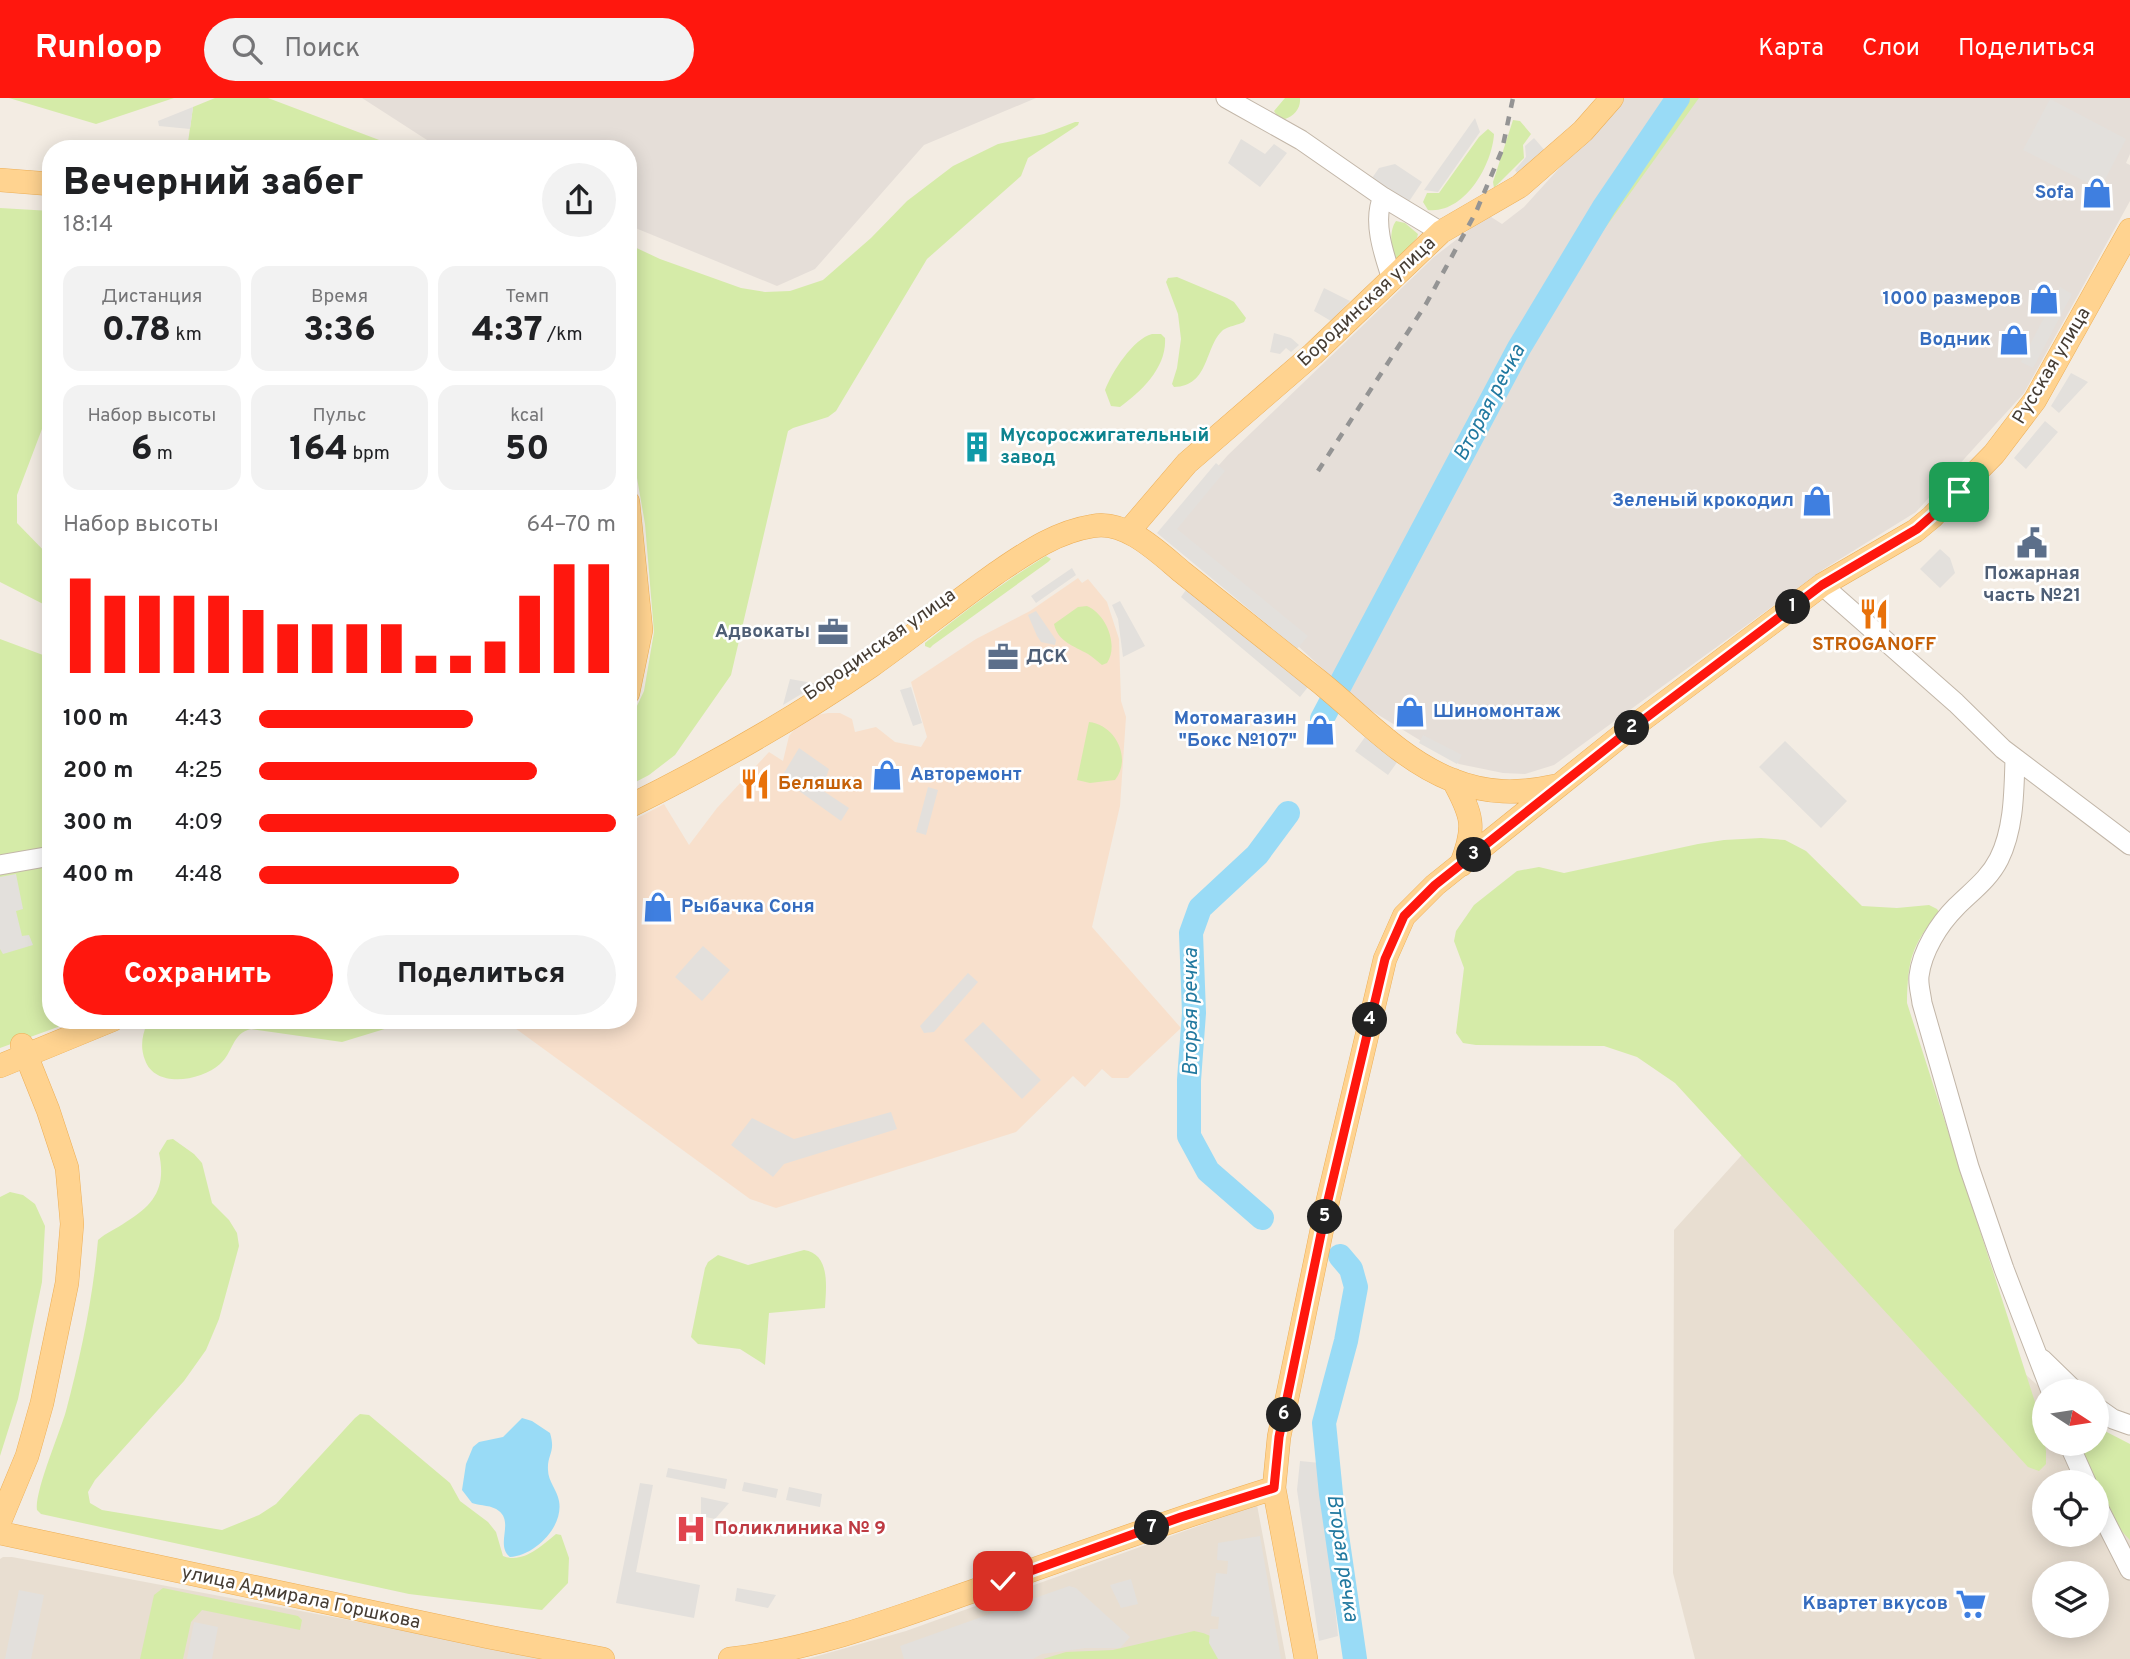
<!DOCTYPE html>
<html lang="ru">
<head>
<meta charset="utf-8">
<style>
	:root { --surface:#fff; --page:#f2f2f2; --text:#202124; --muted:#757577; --accent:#ff170e }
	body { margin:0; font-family:Overpass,sans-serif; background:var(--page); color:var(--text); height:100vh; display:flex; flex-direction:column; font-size:26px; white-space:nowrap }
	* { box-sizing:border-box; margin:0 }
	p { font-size:23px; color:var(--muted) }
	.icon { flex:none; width:38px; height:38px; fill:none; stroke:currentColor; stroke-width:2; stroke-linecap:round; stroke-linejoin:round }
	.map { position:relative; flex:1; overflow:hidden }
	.drawer { position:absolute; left:42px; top:42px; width:595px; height:889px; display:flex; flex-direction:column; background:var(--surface); border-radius:28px; box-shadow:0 4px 18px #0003 }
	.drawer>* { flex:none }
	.needle { width:46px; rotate:102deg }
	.tools { position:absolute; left:2032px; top:1281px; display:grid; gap:14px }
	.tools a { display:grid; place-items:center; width:77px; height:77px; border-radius:50%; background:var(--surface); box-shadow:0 4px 18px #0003; font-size:35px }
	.pin { position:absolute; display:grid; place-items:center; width:60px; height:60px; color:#fff; margin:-30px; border-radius:14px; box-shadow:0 4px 10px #0006 }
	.km { position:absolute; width:35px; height:35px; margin:-18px; border-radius:50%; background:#222; color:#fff; font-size:19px; line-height:35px; text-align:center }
	.round { display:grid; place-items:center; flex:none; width:74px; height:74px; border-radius:37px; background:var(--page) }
	.overview { display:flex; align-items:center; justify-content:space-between; height:119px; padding:0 21px }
	h1 { font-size:38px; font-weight:800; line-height:52px }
	.metrics { display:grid; grid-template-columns:repeat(3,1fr); gap:10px; height:119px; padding:7px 21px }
	.metrics div { display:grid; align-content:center; border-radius:18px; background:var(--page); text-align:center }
	.metrics b { font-size:35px; font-weight:800 }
	.metrics small { font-size:19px; font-weight:400 }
	.metrics p { font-size:19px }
	.chart { height:196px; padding:14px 21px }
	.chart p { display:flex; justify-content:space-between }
	.chart svg { width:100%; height:126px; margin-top:7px; stroke:var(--accent); stroke-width:6 }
	.action { display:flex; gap:14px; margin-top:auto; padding:14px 21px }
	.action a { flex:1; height:80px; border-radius:42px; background:var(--accent); color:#fff; font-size:28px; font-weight:800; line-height:80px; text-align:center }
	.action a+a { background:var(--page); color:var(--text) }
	ul { padding:0 21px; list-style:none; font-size:23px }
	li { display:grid; grid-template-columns:112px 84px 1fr; align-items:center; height:52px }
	li i { height:18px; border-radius:9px; background:var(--accent) }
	header { display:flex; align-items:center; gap:42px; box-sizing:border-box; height:98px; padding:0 35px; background:var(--accent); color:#fff }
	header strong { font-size:33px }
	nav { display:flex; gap:38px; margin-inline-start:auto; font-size:24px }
	.search { width:490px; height:63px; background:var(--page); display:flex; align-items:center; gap:18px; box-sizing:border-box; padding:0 24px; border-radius:38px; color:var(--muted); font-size:26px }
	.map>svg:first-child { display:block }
	.residential { fill:#e8ded1; fill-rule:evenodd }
	.commercial { fill:#f8e0cc }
	.industrial { fill:#e5ded8 }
	.green { fill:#d5eba8 }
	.parking { fill:#e3e0dc }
	.water { fill:#99dbf6 }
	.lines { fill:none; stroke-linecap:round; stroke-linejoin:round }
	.river { stroke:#99dbf6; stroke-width:24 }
	.minor-casing { stroke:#c2b6a8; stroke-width:21 }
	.major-casing { stroke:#edaf57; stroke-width:24 }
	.minor { stroke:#fff; stroke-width:19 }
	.major { stroke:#ffd390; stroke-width:23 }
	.rail { stroke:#949494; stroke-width:4.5; stroke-dasharray:9 9; stroke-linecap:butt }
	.route-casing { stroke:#fff; stroke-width:14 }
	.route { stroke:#ff170e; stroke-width:9 }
	.labels { text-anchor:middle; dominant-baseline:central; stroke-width:5; stroke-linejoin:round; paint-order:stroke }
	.shop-label { font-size:19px; font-weight:bold; fill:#366cbe; stroke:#fff; text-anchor:end }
	.street-label { font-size:19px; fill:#453c33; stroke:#fff }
	.culture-label { font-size:19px; font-weight:bold; fill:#0d838f; stroke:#fff; text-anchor:start }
	.service-label { font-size:19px; font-weight:bold; fill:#4e5e75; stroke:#fff }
	.food-label { font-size:19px; font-weight:bold; fill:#c56008; stroke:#fff }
	.health-label { font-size:19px; font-weight:bold; fill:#be3a42; stroke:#fff; text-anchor:start }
	.water-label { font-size:21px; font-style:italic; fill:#2179a0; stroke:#fff }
</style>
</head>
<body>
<header>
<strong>Runloop</strong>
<div class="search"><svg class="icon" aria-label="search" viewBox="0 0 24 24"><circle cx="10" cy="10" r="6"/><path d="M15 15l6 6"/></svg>Поиск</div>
<nav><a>Карта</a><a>Слои</a><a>Поделиться</a></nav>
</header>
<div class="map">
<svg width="2130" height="1561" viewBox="0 0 2130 1561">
	<rect width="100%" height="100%" fill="#f3ece3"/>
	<!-- residential -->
	<path class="residential" d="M1758 1039 2044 1293V1346H2096L2130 1369V1561H1695L1673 1475 1674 1132ZM2044 1384H2096V1437H2044ZM2044 1475H2096V1528H2044Z
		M1257 1407 1286 1561H807L906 1533Z
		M3 1459H12L557 1561H0V1461Z"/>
	<!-- commercial -->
	<path class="commercial" d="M1078 480 1082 485 1088 481 1107 504 1119 541 1121 603 1126 619 1120 708 1092 829 1181 930 1128 980H1112L1102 971 1085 989 1073 978 1016 1034 776 1110 750 1101 504 922H628V725L664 706 689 747 717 710 769 654 783 663 789 638 805 619 828 615H840L852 621 855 634 876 629 895 644 921 649 927 639 911 584 976 541 1030 513Z"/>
	<!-- industrial -->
	<path class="industrial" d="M362 0H1036L924 47 815 171 777 188 628 127V51H441Z
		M1623 0H2130V56L2126 65 2130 67V103L2024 295 1916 414 1824 471 1554 667 1525 676 1503 675 1459 666 1362 607 1286 537 1160 433 1228 357 1434 159 1488 117 1502 126 1524 109Z"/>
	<!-- green -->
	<path class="green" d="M9 0H174L96 26Z
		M215 0H268L403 51H187L193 9Z
		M1285 0H1300C1301 10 1294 18 1285 21L1278 19 1274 13Z
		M1687 0H1699L1582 162 1580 156Z
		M1513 22 1520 23 1531 36 1523 47 1524 60 1494 90 1493 84Z
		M1075 24H1079L1078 27 1028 60 1021 78 927 161 836 313 828 319 793 330 788 333 731 577 675 657 649 677 628 688V627L644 593 654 534 645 426 628 328V146L660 161 741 190 765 194 790 193 823 182 871 140 907 103 953 68 998 46 1044 36Z
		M1488 31 1494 36C1492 68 1464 116 1428 112L1423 104 1427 95H1439L1479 39Z
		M0 110 51 113V292L45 323 17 397V425L51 460V510L0 484Z
		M1396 123 1405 125 1418 136 1417 140 1397 162C1390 153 1389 132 1396 123Z
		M1177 179 1227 200 1234 204 1246 220 1244 224C1238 227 1229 228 1223 232 1204 249 1210 288 1174 289L1172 286 1177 270 1181 241 1178 216 1166 184 1168 180Z
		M1152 236H1161L1165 240C1167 269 1142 293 1120 309L1111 308 1105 292C1112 274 1133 241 1152 236Z
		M1046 458 1051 461 1048 464 933 547 930 550 925 548V545C964 514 1003 484 1046 458Z
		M1087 508C1106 516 1119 547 1107 565L1102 567C1097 563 1093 559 1088 556 1074 548 1058 544 1054 526L1078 509Z
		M0 541 51 560V922H77L0 950Z
		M1089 624C1116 627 1132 661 1115 682L1090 685 1077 682Z
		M1761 740 1785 742 1806 753 1862 808 1897 810 1929 807 1937 811 1939 814C1911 848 1908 862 1907 905L2042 1326 2046 1353V1366L2039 1373 2028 1369 1675 985 1637 959 1604 948 1476 947 1463 945 1456 935 1464 870 1454 843 1456 833 1474 807 1517 773 1539 769 1564 775 1698 746 1724 742Z
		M155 922H414L342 944 251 931C232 935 233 955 220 966 201 983 155 991 145 962 140 949 142 938 147 925Z
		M173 1041 194 1056 202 1065 212 1105 229 1122 237 1135 239 1148 219 1221 206 1252 184 1283 95 1382 88 1394 90 1405 102 1412 222 1432 259 1417 276 1406 355 1320 360 1316 369 1317 450 1385 460 1403 488 1424 496 1434 503 1458C523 1466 541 1448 556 1436L561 1437 569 1460 568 1485 542 1512 409 1496 41 1416 37 1412C34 1395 60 1334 66 1313 81 1257 93 1199 98 1142 107 1134 116 1131 126 1124 156 1106 166 1088 159 1055L167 1042Z
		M10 1094 23 1097 35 1106 45 1128 42 1184 18 1301 0 1358V1099Z
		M804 1152C831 1156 826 1190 825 1210L769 1215 765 1267 740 1251 698 1246 691 1239 705 1170 708 1164 718 1157 748 1167Z
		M2097 1329 2130 1346V1442L2097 1408 2096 1384H2083L2068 1346H2096Z
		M163 1490 298 1518 302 1522 300 1532 202 1512 191 1524 183 1561H140L154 1497Z
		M1194 1533C1214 1536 1220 1545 1231 1561H1043L1066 1554 1113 1552Z"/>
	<!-- parking -->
	<path class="parking" d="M2050 1 2126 41 2100 91 2023 52Z
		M193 9 190 31 159 28 158 23Z
		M1475 20 1480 34 1438 94 1424 92Z
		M1534 40 1547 55 1519 78 1515 72 1526 59 1525 48Z
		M1241 41 1265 56 1274 46 1287 55 1260 89 1228 65Z
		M1395 66 1422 84 1406 108 1370 83 1379 70Z
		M2060 189 2072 196 2033 270 2021 264Z
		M1324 190 1350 203 1331 223 1314 213Z
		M1274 235 1291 240 1299 247 1291 254 1286 250 1280 256 1270 254Z
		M2071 275 2088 284 2059 315 2051 308Z
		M2045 323 2058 334 2026 371 2014 360Z
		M1216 365 1225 373 1177 431 1308 538 1297 551 1157 435Z
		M1940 451 1950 460 1955 475 1940 490 1920 471Z
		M1072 470 1076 477 1036 505 1031 498Z
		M1188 489 1308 589 1300 599 1181 499Z
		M1120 503 1145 548 1123 559 1118 521 1112 507Z
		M1036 513 1056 542 1055 547 1041 544 1037 538 1028 517Z
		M790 581 818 586 783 607Z
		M911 589 922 625 913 628 900 592Z
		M1423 637 1462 657 1457 666 1419 645Z
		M1365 639 1398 663 1388 677 1355 653Z
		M1785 643 1847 703 1821 730 1759 669Z
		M799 650 829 671 822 692 849 710 841 723 781 680Z
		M928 689 938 692 926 737 916 734Z
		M16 776 23 811 16 813 22 838 29 837 33 847 3 856 0 851V779Z
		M703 848 730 872 702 903 675 879Z
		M968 875 978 884 934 934 924 935 920 928Z
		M983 924 1041 982 1022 1001 964 942Z
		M891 1014 897 1031 784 1066 773 1079 731 1047 752 1020 794 1041Z
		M1300 1363 1320 1365 1338 1538 1319 1543 1297 1392Z
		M668 1370 727 1381 725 1391 666 1379Z
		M744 1384 778 1391 776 1400 742 1393Z
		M640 1385 653 1387 636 1474 700 1487 694 1520 616 1505Z
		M789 1389 822 1396 820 1409 786 1402Z
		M701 1399 729 1405 715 1421 701 1418Z
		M1260 1438 1281 1561H1218L1209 1545 1210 1531H1218L1219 1519 1211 1518 1216 1475 1227 1476 1228 1463 1217 1462 1218 1445Z
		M1131 1481 1138 1506 1121 1510 1110 1487Z
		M1069 1488 1076 1490 1130 1539 1120 1550H1086L1042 1556 1033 1561H904L900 1548Z
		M737 1490 776 1497 768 1510 735 1503Z
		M19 1492 44 1497 31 1561H5Z
		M194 1524 218 1529 212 1561H187Z"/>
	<!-- water -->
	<path class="water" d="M522 1320 532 1323 550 1335C556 1355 547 1356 548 1372 548 1383 557 1392 559 1403 564 1429 534 1458 510 1459 495 1447 514 1425 499 1413 492 1407 481 1408 472 1405L462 1392 466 1366 473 1349 479 1344 503 1339Z"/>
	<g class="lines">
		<!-- river -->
		<path class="river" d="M1322 621 1519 250 1604 109 1678 0
			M1262 1120 1208 1073 1189 1038V982L1194 915 1191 835 1200 810 1257 757 1288 715
			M1340 1158 1351 1171 1356 1189 1346 1243 1324 1325 1331 1396 1355 1561"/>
		<!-- minor casing -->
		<g class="minor-casing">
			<path id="minor" d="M1226 0 1301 42 1383 99 1441 134
				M1383 99C1372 123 1384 157 1392 181
				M1822 487 1956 605 2003 651 2130 747
				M2015 661C2014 694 2014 731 1999 761 1989 781 1972 793 1956 809 1939 826 1922 853 1919 878 1918 887 1921 896 1922 905L1969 1069 2004 1171 2051 1293
				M0 767 51 758
				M2042 1261 2075 1293
				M2096 1309 2113 1321 2130 1327
				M2069 1346 2086 1384
				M2096 1405 2130 1472"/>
		</g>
		<!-- major casing -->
		<g class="major-casing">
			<path id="major" d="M0 82 51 86
				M628 404 641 532 628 595
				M1128 434 1187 365 1313 256 1441 134 1520 88 1583 33 1612 0
				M1453 682C1473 718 1476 729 1461 767
				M628 709C711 668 795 620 871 568 913 538 953 506 995 476 1026 455 1055 434 1093 428 1126 422 1158 454 1182 474 1227 510 1271 545 1316 581 1359 615 1399 661 1452 682 1487 696 1519 696 1555 688
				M0 968 112 922
				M0 1423 27 1358 42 1305 67 1185 72 1126 67 1070 48 1012 22 947
				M0 1435 489 1539 603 1561
				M730 1561C815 1551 896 1520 976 1492 1075 1457 1174 1421 1274 1390
				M1306 1561 1274 1390 1279 1339 1328 1102 1385 861 1404 818 1435 787 1622 637 1822 487 1915 433 1932 419 1994 356 2035 302 2130 132"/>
		</g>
		<!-- minor -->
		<use href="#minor" class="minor"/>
		<!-- major -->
		<use href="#major" class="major"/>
		<!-- rail -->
		<path class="rail" d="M1318 373 1426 206 1476 114 1502 52 1513 0"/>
	</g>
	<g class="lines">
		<!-- route casing -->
		<g class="route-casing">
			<path id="route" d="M1003 1483 1181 1419 1274 1390 1279 1339 1328 1102 1385 861 1404 818 1435 787 1622 638 1822 487 1917 431 1959 394"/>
		</g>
		<!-- route -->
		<use href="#route" class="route"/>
	</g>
	<!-- icons -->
	<defs>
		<g id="shop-bare" transform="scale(2.415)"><path d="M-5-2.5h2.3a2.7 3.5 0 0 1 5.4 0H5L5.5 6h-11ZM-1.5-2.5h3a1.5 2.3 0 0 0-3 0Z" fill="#3f7fe0" stroke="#fff" stroke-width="2.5" paint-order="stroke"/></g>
		<g id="building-bare" transform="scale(2.415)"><path d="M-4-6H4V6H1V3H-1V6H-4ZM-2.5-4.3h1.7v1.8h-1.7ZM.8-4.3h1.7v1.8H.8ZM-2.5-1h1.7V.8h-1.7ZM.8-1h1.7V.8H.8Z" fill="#0f9aa8" stroke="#fff" stroke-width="2.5" paint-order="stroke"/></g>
		<g id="civic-bare" transform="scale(2.415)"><path d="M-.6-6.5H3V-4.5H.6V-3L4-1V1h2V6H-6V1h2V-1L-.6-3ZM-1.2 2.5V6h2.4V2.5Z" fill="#5c6f8a" stroke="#fff" stroke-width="2.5" paint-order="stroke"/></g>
		<g id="restaurant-bare" transform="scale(2.415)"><path d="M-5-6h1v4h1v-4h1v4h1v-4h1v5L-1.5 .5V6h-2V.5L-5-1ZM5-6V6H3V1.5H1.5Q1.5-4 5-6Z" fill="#e8710a" stroke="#fff" stroke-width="2.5" paint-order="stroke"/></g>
		<g id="office-bare" transform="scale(2.415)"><path d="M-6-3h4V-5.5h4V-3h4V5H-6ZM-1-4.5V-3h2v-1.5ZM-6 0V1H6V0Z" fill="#5c6f8a" stroke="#fff" stroke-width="2.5" paint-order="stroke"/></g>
		<g id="hospital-bare" transform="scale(2.415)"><path d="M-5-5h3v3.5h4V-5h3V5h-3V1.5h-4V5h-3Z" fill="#e0444e" stroke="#fff" stroke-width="2.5" paint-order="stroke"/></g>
		<g id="supermarket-bare" transform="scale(2.415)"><path d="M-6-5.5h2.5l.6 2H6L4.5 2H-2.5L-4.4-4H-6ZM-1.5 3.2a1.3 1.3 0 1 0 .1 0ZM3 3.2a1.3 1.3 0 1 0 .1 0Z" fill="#3f7fe0" stroke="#fff" stroke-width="2.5" paint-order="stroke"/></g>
	</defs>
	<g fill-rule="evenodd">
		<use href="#shop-bare" x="2097" y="95"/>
		<use href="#shop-bare" x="2044" y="201"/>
		<use href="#shop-bare" x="2014" y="242"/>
		<use href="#building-bare" x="977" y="349"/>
		<use href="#shop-bare" x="1817" y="403"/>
		<use href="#civic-bare" x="2032" y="445"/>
		<use href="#restaurant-bare" x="1874" y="516"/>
		<use href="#office-bare" x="833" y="534"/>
		<use href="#office-bare" x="1003" y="559"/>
		<use href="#shop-bare" x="1410" y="614"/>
		<use href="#shop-bare" x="1320" y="632"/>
		<use href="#shop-bare" x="887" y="677"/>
		<use href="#restaurant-bare" x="755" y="686"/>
		<use href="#shop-bare" x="658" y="809"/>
		<use href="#hospital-bare" x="691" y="1431"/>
		<use href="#supermarket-bare" x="1971" y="1506"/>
	</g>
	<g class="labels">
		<!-- shop labels -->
		<g class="shop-label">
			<text x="2074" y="95">Sofa</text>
			<text x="2021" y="201">1000 размеров</text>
			<text x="1991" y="242">Водник</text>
			<text x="1794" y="403">Зеленый крокодил</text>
			<text x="1433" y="614" text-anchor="start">Шиномонтаж</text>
			<text x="1297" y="621">Мотомагазин<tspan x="1297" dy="22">"Бокс №107"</tspan></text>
			<text x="910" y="677" text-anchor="start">Авторемонт</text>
			<text x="681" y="809" text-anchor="start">Рыбачка Соня</text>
			<text x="1948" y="1506">Квартет вкусов</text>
		</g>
		<!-- street labels -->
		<g class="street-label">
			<text transform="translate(1367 204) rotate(-43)">Бородинская улица</text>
			<text transform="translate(2052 268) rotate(-59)">Русская улица</text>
			<text transform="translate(880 547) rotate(-35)">Бородинская улица</text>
			<text transform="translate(301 1500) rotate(12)">улица Адмирала Горшкова</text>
		</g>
		<!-- culture labels -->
		<g class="culture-label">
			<text x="1000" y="338">Мусоросжигательный<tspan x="1000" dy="22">завод</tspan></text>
		</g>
		<!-- service labels -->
		<g class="service-label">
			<text x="2032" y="476">Пожарная<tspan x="2032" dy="22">часть №21</tspan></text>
			<text x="810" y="534" text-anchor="end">Адвокаты</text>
			<text x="1026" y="559" text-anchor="start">ДСК</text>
		</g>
		<!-- food labels -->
		<g class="food-label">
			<text x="1874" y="547">STROGANOFF</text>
			<text x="778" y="686" text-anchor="start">Беляшка</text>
		</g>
		<!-- health labels -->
		<g class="health-label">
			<text x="714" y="1431">Поликлиника № 9</text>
		</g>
		<!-- water labels -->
		<g class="water-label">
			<text transform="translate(1490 305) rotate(-62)">Вторая речка</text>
			<text transform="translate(1191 914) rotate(-90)">Вторая речка</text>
			<text transform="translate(1342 1460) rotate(82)">Вторая речка</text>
		</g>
	</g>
</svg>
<div class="tools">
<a><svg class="needle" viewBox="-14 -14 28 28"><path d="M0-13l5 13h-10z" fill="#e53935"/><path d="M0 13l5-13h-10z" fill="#757577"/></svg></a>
<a><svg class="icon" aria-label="locate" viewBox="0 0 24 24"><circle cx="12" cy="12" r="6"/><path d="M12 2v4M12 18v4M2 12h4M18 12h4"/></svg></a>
<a><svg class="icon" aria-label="layers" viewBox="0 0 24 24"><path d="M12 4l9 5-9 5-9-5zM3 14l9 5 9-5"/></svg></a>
</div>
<div class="pin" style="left:1959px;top:394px;background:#1e9e55"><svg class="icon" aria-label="arrive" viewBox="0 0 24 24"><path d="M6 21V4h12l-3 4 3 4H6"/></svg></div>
<div class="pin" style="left:1003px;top:1483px;background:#d93025"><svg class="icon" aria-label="check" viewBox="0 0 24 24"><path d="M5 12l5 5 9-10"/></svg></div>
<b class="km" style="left:1793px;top:509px">1</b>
<b class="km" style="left:1632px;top:630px">2</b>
<b class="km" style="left:1474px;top:757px">3</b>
<b class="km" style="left:1370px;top:922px">4</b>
<b class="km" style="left:1325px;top:1119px">5</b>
<b class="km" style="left:1284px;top:1317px">6</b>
<b class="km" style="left:1152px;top:1430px">7</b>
<section class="drawer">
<div class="overview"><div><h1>Вечерний забег</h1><p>18:14</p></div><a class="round"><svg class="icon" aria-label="share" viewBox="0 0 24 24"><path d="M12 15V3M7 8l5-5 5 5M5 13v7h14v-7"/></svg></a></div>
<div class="metrics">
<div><p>Дистанция</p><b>0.78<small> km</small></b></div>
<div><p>Время</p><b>3:36</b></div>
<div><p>Темп</p><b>4:37<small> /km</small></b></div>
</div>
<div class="metrics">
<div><p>Набор высоты</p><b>6<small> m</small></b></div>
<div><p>Пульс</p><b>164<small> bpm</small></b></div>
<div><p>kcal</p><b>50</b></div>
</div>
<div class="chart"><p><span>Набор высоты</span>64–70 m</p>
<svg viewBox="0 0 160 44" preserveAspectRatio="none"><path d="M5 44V11M15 44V17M25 44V17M35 44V17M45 44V17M55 44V22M65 44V27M75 44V27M85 44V27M95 44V27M105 44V38M115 44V38M125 44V33M135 44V17M145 44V6M155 44V6"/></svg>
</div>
<ul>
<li><b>100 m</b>4:43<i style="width:60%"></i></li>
<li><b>200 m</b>4:25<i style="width:78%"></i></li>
<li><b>300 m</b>4:09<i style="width:100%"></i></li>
<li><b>400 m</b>4:48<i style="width:56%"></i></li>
</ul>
<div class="action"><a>Сохранить</a><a>Поделиться</a></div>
</section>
</div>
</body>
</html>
